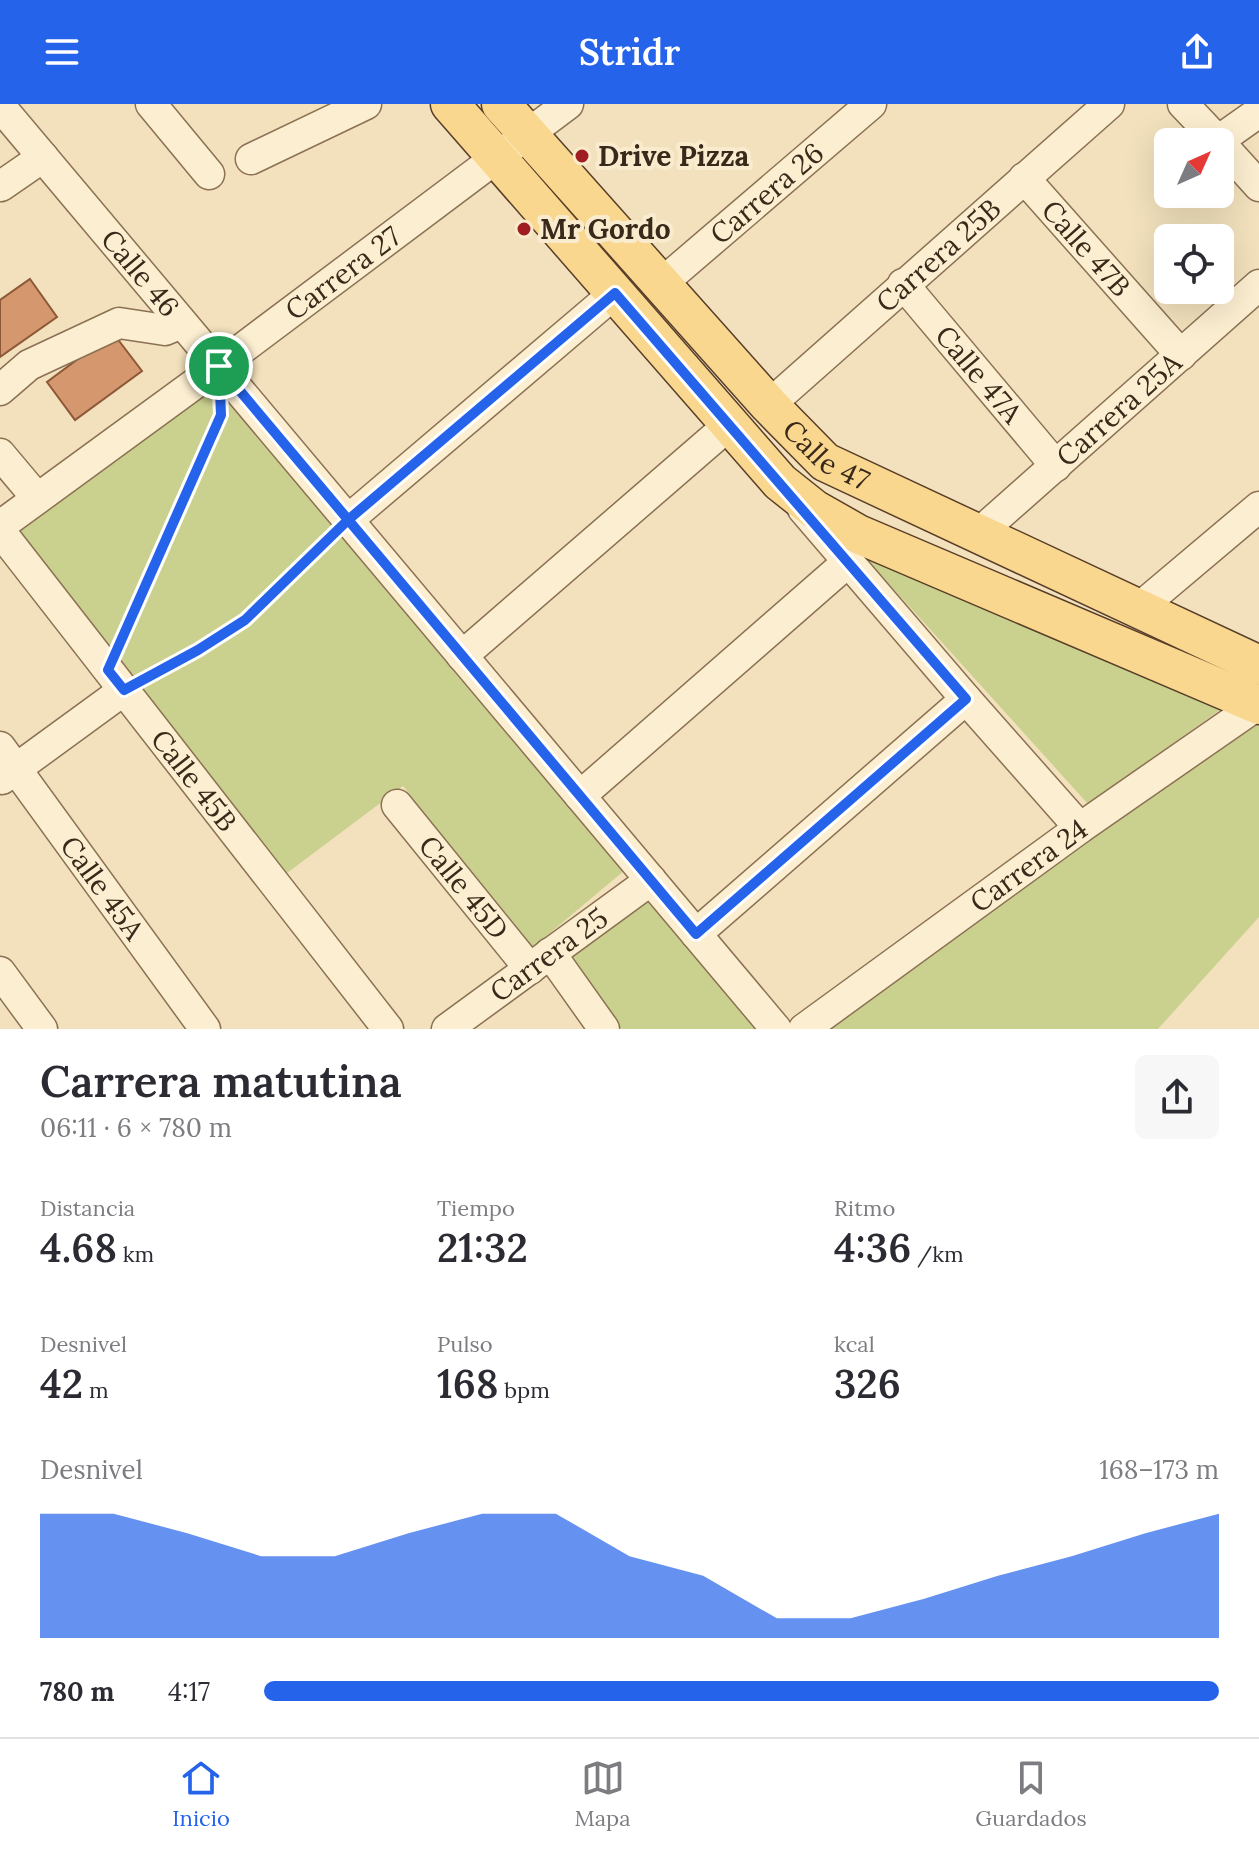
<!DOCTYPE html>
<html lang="es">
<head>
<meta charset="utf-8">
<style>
	:root { --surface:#fff; --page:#f7f7f7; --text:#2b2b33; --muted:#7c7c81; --line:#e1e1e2; --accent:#2563eb }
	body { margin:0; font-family:Lora,serif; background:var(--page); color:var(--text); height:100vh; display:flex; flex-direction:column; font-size:30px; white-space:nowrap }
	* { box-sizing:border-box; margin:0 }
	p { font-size:26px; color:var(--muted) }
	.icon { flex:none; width:44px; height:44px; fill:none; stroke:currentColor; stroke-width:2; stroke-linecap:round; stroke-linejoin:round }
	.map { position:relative; height:925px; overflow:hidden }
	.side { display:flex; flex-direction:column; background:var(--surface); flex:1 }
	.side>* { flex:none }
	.needle { width:52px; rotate:45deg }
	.controls { position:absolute; left:1154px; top:24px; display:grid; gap:16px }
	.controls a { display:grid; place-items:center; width:80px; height:80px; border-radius:12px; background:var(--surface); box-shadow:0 8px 32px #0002; font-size:40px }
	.pin { position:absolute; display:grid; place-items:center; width:68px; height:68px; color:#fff; margin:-34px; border:4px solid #fff; border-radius:50%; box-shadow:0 2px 8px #0007 }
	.round { display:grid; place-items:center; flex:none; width:84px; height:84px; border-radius:12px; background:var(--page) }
	.head { display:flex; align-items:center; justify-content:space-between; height:136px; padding:0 40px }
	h1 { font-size:44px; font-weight:600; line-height:60px }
	.metrics { display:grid; grid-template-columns:repeat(3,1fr); gap:12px; height:136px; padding:8px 40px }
	.metrics div { display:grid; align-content:center }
	.metrics b { font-size:40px; font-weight:600 }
	.metrics small { font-size:22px; font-weight:400 }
	.metrics p { font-size:22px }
	.chart { height:224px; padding:16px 40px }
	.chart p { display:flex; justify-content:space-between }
	.chart svg { width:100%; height:144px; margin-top:8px; fill:var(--accent); opacity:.7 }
	ul { padding:0 40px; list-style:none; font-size:26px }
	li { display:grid; grid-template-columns:128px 96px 1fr; align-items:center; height:60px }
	li i { height:20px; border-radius:10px; background:var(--accent) }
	header { display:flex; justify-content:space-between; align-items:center; height:104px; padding:0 40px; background:var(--accent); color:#fff; font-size:36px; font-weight:600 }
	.tab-bar { display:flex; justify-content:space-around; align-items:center; height:112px; border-top:2px solid var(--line); background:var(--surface); font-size:22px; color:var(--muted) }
	.tab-bar a { display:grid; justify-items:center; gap:4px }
	.tab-bar .current { color:var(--accent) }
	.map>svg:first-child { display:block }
	.green { fill:#cad18f }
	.building { fill:#d4976e; stroke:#8d5838; stroke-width:2 }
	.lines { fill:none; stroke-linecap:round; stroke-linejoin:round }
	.minor-casing { stroke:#8b7054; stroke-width:33 }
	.major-casing { stroke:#583e29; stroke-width:41 }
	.path { stroke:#8b7054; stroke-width:4; stroke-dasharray:6 4; stroke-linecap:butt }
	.minor { stroke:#fceed0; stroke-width:30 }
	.major { stroke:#fad78f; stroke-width:38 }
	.route-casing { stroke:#fff; stroke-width:16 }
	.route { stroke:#2563eb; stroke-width:10 }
	.poi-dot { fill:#a01e21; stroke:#f9ebcd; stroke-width:3 }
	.labels { text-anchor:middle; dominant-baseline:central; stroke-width:8; stroke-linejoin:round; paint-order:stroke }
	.poi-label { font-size:28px; font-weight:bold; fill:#39291a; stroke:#f9ebcd; text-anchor:start }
	.street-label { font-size:28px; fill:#39291a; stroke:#f9ebcd }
</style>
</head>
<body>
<header><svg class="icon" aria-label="menu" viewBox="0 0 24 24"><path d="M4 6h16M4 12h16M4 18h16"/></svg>Stridr<svg class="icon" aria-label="share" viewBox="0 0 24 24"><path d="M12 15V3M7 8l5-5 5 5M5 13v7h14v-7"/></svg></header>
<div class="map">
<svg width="1259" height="925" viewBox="0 0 1259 925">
	<rect width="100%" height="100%" fill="#f2e1bc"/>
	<!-- green -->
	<path class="green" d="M215 281 625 766 532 844 403 682 283 772 13 427Z
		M852 439 1224 603 1088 700Z
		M1259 601V813L1158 925H805Z
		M653 789 762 925H622L565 851Z"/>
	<!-- building -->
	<path class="building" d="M30 175 57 213 0 253V196Z
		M113 229 142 267 75 316 47 278Z"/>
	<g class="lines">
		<!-- minor casing -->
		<g class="minor-casing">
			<g id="minor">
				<path d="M151 0 209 70"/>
				<path d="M1183 0 1219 38"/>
				<path id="s1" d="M0 2 776 925"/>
				<path d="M1218 37 1259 8"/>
				<path d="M1220 39 1259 82"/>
				<path d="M251 55 366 0"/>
				<path id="s2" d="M1024 74 1181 251"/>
				<path d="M1 82 43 53"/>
				<path id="s3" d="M662 179 871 0"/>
				<path id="s4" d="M903 180 1056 362"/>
				<path d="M0 286 29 261 119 219 165 226 182 219"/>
				<path id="s5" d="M769 301 1109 0"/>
				<path d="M0 350 37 394"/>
				<path d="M803 405 966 595 1080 724"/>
				<path d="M348 416 615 189"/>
				<path id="s6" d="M0 422 219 262 568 0"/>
				<path id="s7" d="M0 427 388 925"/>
				<path id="s8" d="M978 430 1259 181"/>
				<path d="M1138 505 1259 403"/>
				<path d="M462 552 730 320"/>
				<path id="s9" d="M0 643 205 925"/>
				<path d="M2 675 124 586"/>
				<path d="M580 692 849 457"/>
				<path id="s10" d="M397 701 530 865"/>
				<path d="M696 830 966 595"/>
				<path d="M550 849 604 925"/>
				<path d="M0 868 42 925"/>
				<path id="s11" d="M447 925 651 776"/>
				<path id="s12" d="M804 925 1080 724 1257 601"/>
			</g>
		</g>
		<!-- major casing -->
		<g class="major-casing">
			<g id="major">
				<path d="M450 0 780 378 814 405 858 430 1259 601"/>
				<path id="s13" d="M501 0 769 301 825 358 1259 561"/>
			</g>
		</g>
		<!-- path -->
		<path class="path" d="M120 538 221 311V304
			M147 573 198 546 245 516 329 434"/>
		<!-- minor -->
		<use href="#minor" class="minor"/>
		<!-- major -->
		<use href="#major" class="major"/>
	</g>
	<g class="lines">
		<!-- route casing -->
		<g class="route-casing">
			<path id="route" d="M219 262 221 311 108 566 124 586 198 546 245 516 348 416 615 189 966 595 696 830C537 641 378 452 219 262"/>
		</g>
		<!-- route -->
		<use href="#route" class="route"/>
	</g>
	<!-- markers -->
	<g class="poi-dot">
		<circle cx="582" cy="52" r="8"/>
		<circle cx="524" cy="125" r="8"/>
	</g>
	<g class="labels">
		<!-- poi labels -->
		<g class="poi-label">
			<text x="598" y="52">Drive Pizza</text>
			<text x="540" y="125">Mr Gordo</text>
		</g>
		<!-- street labels -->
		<g class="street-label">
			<text stroke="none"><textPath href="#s3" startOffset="138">Carrera 26</textPath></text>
			<text stroke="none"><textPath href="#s2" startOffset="94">Calle 47B</textPath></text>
			<text stroke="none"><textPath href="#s5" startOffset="226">Carrera 25B</textPath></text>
			<text stroke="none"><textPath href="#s1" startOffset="218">Calle 46</textPath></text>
			<text stroke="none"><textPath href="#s6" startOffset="426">Carrera 27</textPath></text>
			<text stroke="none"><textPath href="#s4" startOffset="118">Calle 47A</textPath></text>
			<text stroke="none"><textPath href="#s8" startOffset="188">Carrera 25A</textPath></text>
			<text stroke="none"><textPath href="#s13" startOffset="480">Calle 47</textPath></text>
			<text stroke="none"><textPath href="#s7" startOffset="316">Calle 45B</textPath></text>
			<text stroke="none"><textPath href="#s12" startOffset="278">Carrera 24</textPath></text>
			<text stroke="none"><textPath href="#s10" startOffset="106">Calle 45D</textPath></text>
			<text stroke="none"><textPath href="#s9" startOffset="174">Calle 45A</textPath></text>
			<text stroke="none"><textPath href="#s11" startOffset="126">Carrera 25</textPath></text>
		</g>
	</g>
</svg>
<div class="controls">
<a><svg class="needle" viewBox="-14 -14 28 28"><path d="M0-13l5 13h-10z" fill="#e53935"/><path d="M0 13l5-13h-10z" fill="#7c7c81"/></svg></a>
<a><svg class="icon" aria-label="locate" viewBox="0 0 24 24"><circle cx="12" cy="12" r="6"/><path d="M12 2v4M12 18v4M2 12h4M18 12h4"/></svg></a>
</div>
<div class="pin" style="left:219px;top:262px;background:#1e9e55"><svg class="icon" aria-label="arrive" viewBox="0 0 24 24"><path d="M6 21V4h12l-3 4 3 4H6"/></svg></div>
</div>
<section class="side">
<div class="head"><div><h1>Carrera matutina</h1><p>06:11 · 6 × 780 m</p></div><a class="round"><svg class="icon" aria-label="share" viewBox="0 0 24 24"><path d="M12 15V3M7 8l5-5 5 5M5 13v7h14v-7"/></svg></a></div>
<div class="metrics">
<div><p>Distancia</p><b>4.68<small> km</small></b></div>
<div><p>Tiempo</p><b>21:32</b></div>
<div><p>Ritmo</p><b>4:36<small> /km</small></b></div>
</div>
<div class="metrics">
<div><p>Desnivel</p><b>42<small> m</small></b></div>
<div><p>Pulso</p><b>168<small> bpm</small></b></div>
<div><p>kcal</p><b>326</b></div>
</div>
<div class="chart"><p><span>Desnivel</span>168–173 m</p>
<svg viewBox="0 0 160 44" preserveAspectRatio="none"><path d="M0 44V6L10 6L20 12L30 19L40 19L50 12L60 6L70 6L80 19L90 25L100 38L110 38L120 32L130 25L140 19L150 12L160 6V44z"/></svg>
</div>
<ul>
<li><b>780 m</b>4:17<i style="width:100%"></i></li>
</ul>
</section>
<nav class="tab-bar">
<a class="current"><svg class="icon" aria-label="home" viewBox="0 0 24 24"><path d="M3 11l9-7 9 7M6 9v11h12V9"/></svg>Inicio</a>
<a><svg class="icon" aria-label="map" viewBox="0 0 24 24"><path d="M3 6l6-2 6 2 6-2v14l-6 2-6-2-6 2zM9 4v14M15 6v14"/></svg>Mapa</a>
<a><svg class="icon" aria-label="saved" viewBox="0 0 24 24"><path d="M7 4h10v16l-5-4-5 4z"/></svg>Guardados</a>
</nav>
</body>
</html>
